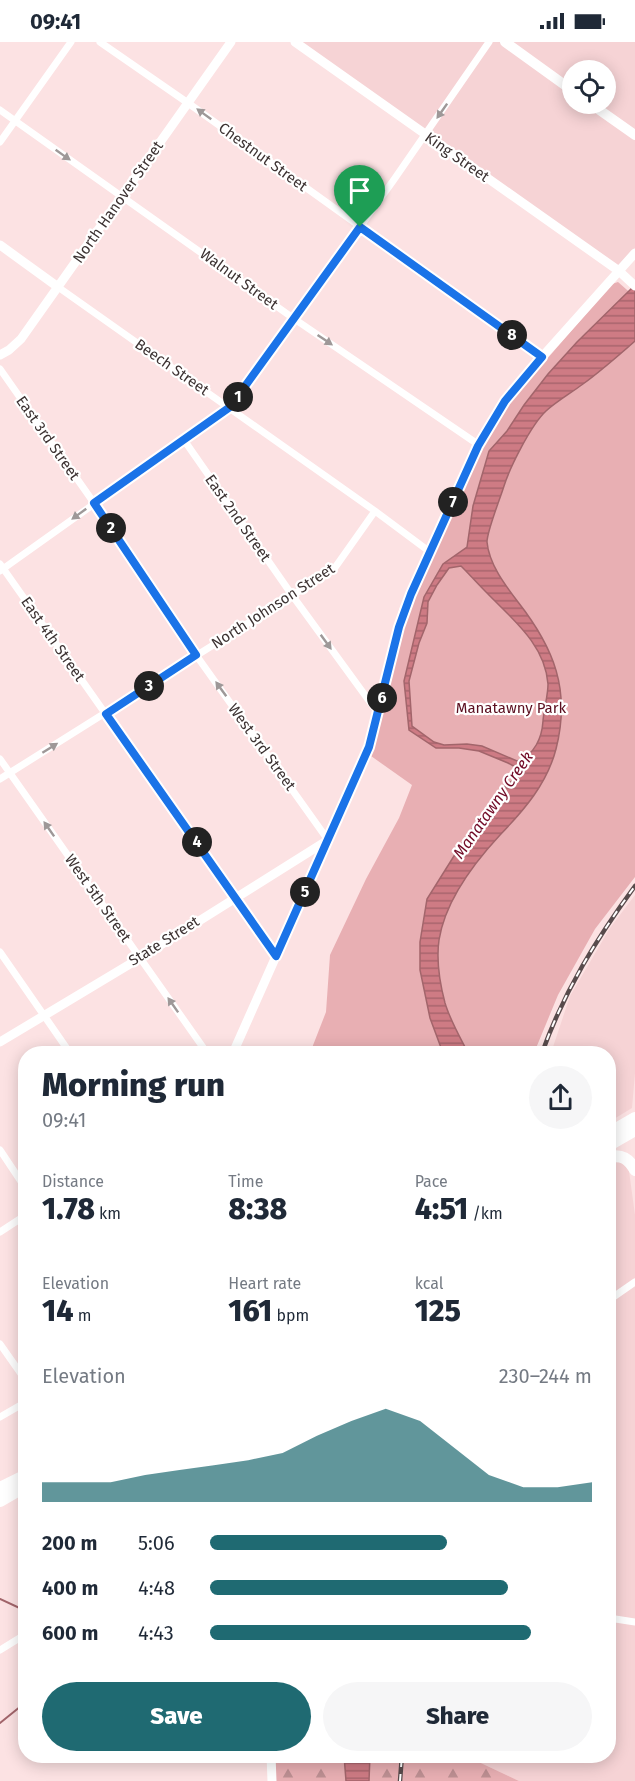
<!DOCTYPE html>
<html lang="en">
<head>
<meta charset="utf-8">
<style>
	:root { --surface:#fff; --page:#f6f6f7; --text:#1f2937; --muted:#747a83; --accent:#1f6a72 }
	body { margin:0; font-family:"Fira Sans",sans-serif; background:var(--page); color:var(--text); height:100vh; display:flex; flex-direction:column; font-size:22px; white-space:nowrap }
	* { box-sizing:border-box; margin:0 }
	p { font-size:20px; color:var(--muted) }
	.icon { flex:none; width:33px; height:33px; fill:none; stroke:currentColor; stroke-width:2; stroke-linecap:round; stroke-linejoin:round }
	.map { position:relative; flex:1; overflow:hidden }
	.panel { position:absolute; left:18px; top:1004px; width:598px; height:717px; display:flex; flex-direction:column; background:var(--surface); border-radius:24px; box-shadow:0 3px 15px #0003 }
	.panel>* { flex:none }
	.buttons { position:absolute; left:562px; top:18px; display:grid; gap:12px }
	.buttons a { display:grid; place-items:center; width:54px; height:54px; border-radius:50%; background:var(--surface); box-shadow:0 3px 15px #0003; font-size:30px }
	.pin { position:absolute; display:grid; place-items:center; width:51px; height:51px; color:#fff; margin:-62px -26px; border-radius:50% 50% 50% 0; rotate:-45deg; box-shadow:0 0 6px #0007 }
	.pin .icon { rotate:45deg }
	.km { position:absolute; width:30px; height:30px; margin:-15px; border-radius:50%; background:#222; color:#fff; font-size:16px; line-height:30px; text-align:center }
	.round { display:grid; place-items:center; flex:none; width:63px; height:63px; border-radius:32px; background:var(--page) }
	.overview { display:flex; align-items:center; justify-content:space-between; height:102px; padding:0 24px }
	h1 { font-size:33px; font-weight:800; line-height:45px }
	.metrics { display:grid; grid-template-columns:repeat(3,1fr); gap:9px; height:102px; padding:6px 24px }
	.metrics div { display:grid; align-content:center }
	.metrics b { font-size:30px; font-weight:800 }
	.metrics small { font-size:16px; font-weight:400 }
	.metrics p { font-size:16px }
	.chart { height:168px; padding:12px 24px }
	.chart p { display:flex; justify-content:space-between }
	.chart svg { width:100%; height:108px; margin-top:6px; fill:var(--accent); opacity:.7 }
	.cta { display:flex; gap:12px; margin-top:auto; padding:12px 24px }
	.cta a { flex:1; height:69px; border-radius:36px; background:var(--accent); color:#fff; font-size:24px; font-weight:800; line-height:69px; text-align:center }
	.cta a+a { background:var(--page); color:var(--text) }
	ul { padding:0 24px; list-style:none; font-size:20px }
	li { display:grid; grid-template-columns:96px 72px 1fr; align-items:center; height:45px }
	li i { height:15px; border-radius:8px; background:var(--accent) }
	.status { display:flex; justify-content:space-between; align-items:center; height:42px; padding:0 30px; background:var(--surface); direction:ltr }
	.status svg { height:16px; fill:currentColor }
	.map>svg:first-child { display:block }
	.built { fill:#f6d3d5; fill-rule:evenodd }
	.forest { fill:url(#forest-firs) }
	.green { fill:#e8afb3 }
	.water { fill:url(#water-rules); stroke:#a2656b; stroke-width:1.5; fill-rule:evenodd }
	.lines { fill:none; stroke-linecap:round; stroke-linejoin:round }
	.stream { stroke:#a2656b; stroke-width:2 }
	.street { stroke:#fff; stroke-width:7 }
	.secondary { stroke:#fff; stroke-width:9 }
	.primary { stroke:#fff; stroke-width:10 }
	.highway { stroke:#fff; stroke-width:12 }
	.rail-casing { stroke:#584b4c; stroke-width:4.5 }
	.rail { stroke:#fff; stroke-width:2; stroke-dasharray:7; stroke-linecap:butt }
	.oneway { fill:#9e9898 }
	.route-casing { stroke:#fff; stroke-width:12 }
	.route { stroke:#1a73e8; stroke-width:8 }
	.labels { text-anchor:middle; dominant-baseline:central; stroke-width:4.5; stroke-linejoin:round; paint-order:stroke }
	.street-label { font-size:15px; fill:#3c3232; stroke:#fff }
	.park-label { font-size:15px; fill:#5b0f20; stroke:#fff }
	.water-label { font-size:16px; font-style:italic; fill:#710a26; stroke:#fff }
</style>
</head>
<body>
<div class="status"><b>09:41</b><svg viewBox="0 0 49 12"><path d="M0 12V9h3v3zM5 12V6h3v6zM10 12V3h3v9zM15 12V0h3v12zM26 1h20v11H26zM47 4h2v5h-2z"/></svg></div>
<div class="map">
<svg width="635" height="1739" viewBox="0 0 635 1739">
	<defs>
		<pattern id="forest-firs" width="22" height="20" patternUnits="userSpaceOnUse" patternTransform="scale(1.5)"><rect width="22" height="20" fill="#e8afb3"/><path d="M5 1l3.5 6h-7zM16 11l3.5 6h-7z" fill="#bd8f92"/></pattern>
		<pattern id="water-rules" width="6" height="5" patternUnits="userSpaceOnUse" patternTransform="scale(1.5)"><rect width="6" height="5" fill="#ce7b84"/><path d="M0 2.5h6" fill="none" stroke="#a8656d"/></pattern>
	</defs>
	<rect width="100%" height="100%" fill="#fce2e3"/>
	<!-- built -->
	<path class="built" d="M296 0H635V211L619 229ZM573 28H606V62H573Z
		M635 853V1031L632 1066 609 1080V1011H551L570 954 610 886Z
		M621 1119 629 1129 635 1173V1739H519L464 1713H609V1121Z"/>
	<!-- forest -->
	<path class="forest" d="M268 1713H464L519 1739H272Z"/>
	<!-- green -->
	<path class="green" d="M618 240 635 255V835L595 887 558 953 534 1011H310L326 970 330 913 366 837 399 776 412 743 371 714 405 580 416 551 483 405 514 355 612 242Z"/>
	<!-- water -->
	<path class="water" d="M635 243V299C618 314 601 329 583 342 571 351 557 359 546 369 531 383 510 425 504 444 500 457 487 489 487 500 489 522 505 543 518 560 554 606 571 648 556 707 547 742 524 768 500 793 474 821 445 860 439 898 436 919 440 942 445 961 450 978 460 995 468 1011H443L430 976 420 928V900L427 857 464 798 504 745 524 730 508 721 479 709 459 706H436L409 688 404 639 424 555 443 522 467 505 473 464 489 409 507 389 524 363 548 332 577 300ZM461 524C470 533 478 542 487 551 512 577 545 602 548 642 548 654 544 666 543 679 542 695 535 713 517 719L482 704 467 702 444 703 434 700 412 684 409 639 419 601 427 581 428 560 437 543 449 526Z
		M344 1713H370L369 1739H346Z"/>
	<g class="lines">
		<!-- stream -->
		<path class="stream" d="M0 1557 26 1569
			M0 1681 26 1660"/>
		<!-- street -->
		<path class="street" d="M100 0 188 61 542 315
			M0 68 293 276 479 403
			M0 100 71 0
			M58 245 375 469 430 510
			M0 327 94 461 196 613 328 798
			M184 398 292 553 378 671
			M0 522 276 914
			M0 529 230 365 393 139 489 0
			M0 717 207 1011
			M0 737 334 527 375 469
			M0 910 70 1011
			M0 1108 26 1147
			M0 1190 26 1173
			M609 1258 635 1240
			M0 1302 26 1339
			M0 1375 26 1360
			M609 1576 635 1580
			M0 1608 26 1592"/>
		<!-- secondary -->
		<path class="secondary" d="M295 0 619 229 635 244
			M0 203 58 245
			M0 313 9 308 21 297 231 0
			M0 1000 140 916 328 798
			M233 1011 369 705 404 567 479 403 505 359 542 315 635 211
			M271 1713 272 1739"/>
		<!-- primary -->
		<path class="primary" d="M505 0 573 49
			M591 62 635 93"/>
		<!-- highway -->
		<path class="highway" d="M609 1091 635 1076
			M609 1103 635 1088
			M609 1115C622 1112 629 1117 635 1128
			M0 1446 26 1433
			M0 1459 26 1444"/>
		<!-- rail casing -->
		<g class="rail-casing">
			<path id="rail" d="M542 1011C564 949 597 896 635 844
				M400 1739 402 1713"/>
		</g>
		<!-- rail -->
		<use href="#rail" class="rail"/>
	</g>
	<!-- one-way arrows -->
	<defs><path id="oneway-solid" d="M-6-.8H1V-3.2L6.5 0L1 3.2V.8H-6Z" transform="scale(1.5)"/></defs>
	<g class="oneway">
		<use href="#oneway-solid" transform="translate(442 69) rotate(125)"/>
		<use href="#oneway-solid" transform="translate(204 72) rotate(-144)"/>
		<use href="#oneway-solid" transform="translate(63 113) rotate(35)"/>
		<use href="#oneway-solid" transform="translate(325 298) rotate(34)"/>
		<use href="#oneway-solid" transform="translate(79 472) rotate(144)"/>
		<use href="#oneway-solid" transform="translate(326 600) rotate(54)"/>
		<use href="#oneway-solid" transform="translate(221 647) rotate(-126)"/>
		<use href="#oneway-solid" transform="translate(50 706) rotate(-32)"/>
		<use href="#oneway-solid" transform="translate(49 787) rotate(-125)"/>
		<use href="#oneway-solid" transform="translate(173 963) rotate(-125)"/>
	</g>
	<g class="lines">
		<!-- route casing -->
		<g class="route-casing">
			<path id="route" d="M360 185 542 315 505 359 478 404 411 552 399 585 369 705 276 914 106 672 196 613 94 461 230 365Z"/>
		</g>
		<!-- route -->
		<use href="#route" class="route"/>
	</g>
	<g class="labels">
		<!-- street labels -->
		<g class="street-label">
			<text transform="translate(263 115) rotate(36)">Chestnut Street</text>
			<text transform="translate(457 115) rotate(35)">King Street</text>
			<text transform="translate(118 160) rotate(-55)">North Hanover Street</text>
			<text transform="translate(239 237) rotate(36)">Walnut Street</text>
			<text transform="translate(172 325) rotate(35)">Beech Street</text>
			<text transform="translate(48 396) rotate(55)">East 3rd Street</text>
			<text transform="translate(238 476) rotate(55)">East 2nd Street</text>
			<text transform="translate(273 564) rotate(-33)">North Johnson Street</text>
			<text transform="translate(53 597) rotate(55)">East 4th Street</text>
			<text transform="translate(262 705) rotate(54)">West 3rd Street</text>
			<text transform="translate(98 856) rotate(55)">West 5th Street</text>
			<text transform="translate(164 899) rotate(-32)">State Street</text>
		</g>
		<!-- park labels -->
		<g class="park-label">
			<text x="511" y="666">Manatawny Park</text>
		</g>
		<!-- water labels -->
		<g class="water-label">
			<text transform="translate(493 763) rotate(-55)">Manatawny Creek</text>
		</g>
	</g>
</svg>
<div class="buttons">
<a><svg class="icon" aria-label="locate" viewBox="0 0 24 24"><circle cx="12" cy="12" r="6"/><path d="M12 2v4M12 18v4M2 12h4M18 12h4"/></svg></a>
</div>
<div class="pin" style="left:360px;top:185px;background:#1e9e55"><svg class="icon" aria-label="arrive" viewBox="0 0 24 24"><path d="M6 21V4h12l-3 4 3 4H6"/></svg></div>
<b class="km" style="left:238px;top:355px">1</b>
<b class="km" style="left:111px;top:486px">2</b>
<b class="km" style="left:149px;top:644px">3</b>
<b class="km" style="left:197px;top:800px">4</b>
<b class="km" style="left:305px;top:850px">5</b>
<b class="km" style="left:382px;top:656px">6</b>
<b class="km" style="left:453px;top:460px">7</b>
<b class="km" style="left:512px;top:293px">8</b>
<section class="panel">
<div class="overview"><div><h1>Morning run</h1><p>09:41</p></div><a class="round"><svg class="icon" aria-label="share" viewBox="0 0 24 24"><path d="M12 15V3M7 8l5-5 5 5M5 13v7h14v-7"/></svg></a></div>
<div class="metrics">
<div><p>Distance</p><b>1.78<small> km</small></b></div>
<div><p>Time</p><b>8:38</b></div>
<div><p>Pace</p><b>4:51<small> /km</small></b></div>
</div>
<div class="metrics">
<div><p>Elevation</p><b>14<small> m</small></b></div>
<div><p>Heart rate</p><b>161<small> bpm</small></b></div>
<div><p>kcal</p><b>125</b></div>
</div>
<div class="chart"><p><span>Elevation</span>230–244 m</p>
<svg viewBox="0 0 160 44" preserveAspectRatio="none"><path d="M0 44V36L10 36L20 36L30 33L40 31L50 29L60 27L70 24L80 17L90 11L100 6L110 11L120 22L130 33L140 38L150 38L160 36V44z"/></svg>
</div>
<ul>
<li><b>200 m</b>5:06<i style="width:62%"></i></li>
<li><b>400 m</b>4:48<i style="width:78%"></i></li>
<li><b>600 m</b>4:43<i style="width:84%"></i></li>
</ul>
<div class="cta"><a>Save</a><a>Share</a></div>
</section>
</div>
</body>
</html>
